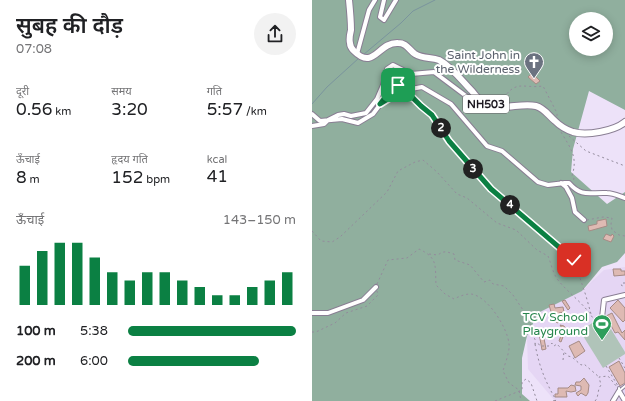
<!DOCTYPE html>
<html lang="hi">
<head>
<meta charset="utf-8">
<style>
	:root { --surface:#fff; --page:#f2f2f2; --text:#202124; --muted:#757577; --accent:#0b8043 }
	body { margin:0; font-family:"Varela Round","Noto Sans Devanagari",sans-serif; background:var(--page); color:var(--text); height:100vh; display:flex; flex-direction:column; font-size:15px; white-space:nowrap }
	* { box-sizing:border-box; margin:0 }
	p { font-size:13px; color:var(--muted) }
	.icon { flex:none; width:22px; height:22px; fill:none; stroke:currentColor; stroke-width:2; stroke-linecap:round; stroke-linejoin:round }
	.map { position:relative; flex:1; overflow:hidden }
	.sheet { display:flex; flex-direction:column; background:var(--surface); width:312px }
	.sheet>* { flex:none }
	.buttons { position:absolute; left:257px; top:12px; display:grid; gap:8px }
	.buttons a { display:grid; place-items:center; width:44px; height:44px; border-radius:50%; background:var(--surface); box-shadow:0 2px 10px #0003; font-size:20px }
	.pin { position:absolute; display:grid; place-items:center; width:34px; height:34px; color:#fff; margin:-17px; border-radius:8px; box-shadow:0 2px 6px #0006 }
	.km { position:absolute; width:20px; height:20px; margin:-10px; border-radius:50%; background:#222; color:#fff; font-size:11px; line-height:20px; text-align:center }
	.round { display:grid; place-items:center; flex:none; width:42px; height:42px; border-radius:21px; background:var(--page) }
	.head { display:flex; align-items:center; justify-content:space-between; height:68px; padding:0 16px }
	h1 { font-size:22px; font-weight:600; line-height:30px }
	.figures { display:grid; grid-template-columns:repeat(3,1fr); gap:6px; height:68px; padding:4px 16px }
	.figures div { display:grid; align-content:center }
	.figures b { font-size:17px; font-weight:600 }
	.figures small { font-size:11px; font-weight:400 }
	.figures p { font-size:11px }
	.chart { height:112px; padding:8px 16px }
	.chart p { display:flex; justify-content:space-between }
	.chart svg { width:100%; height:72px; margin-top:4px; stroke:var(--accent); stroke-width:6 }
	ul { padding:0 16px; list-style:none; font-size:13px }
	li { display:grid; grid-template-columns:64px 48px 1fr; align-items:center; height:30px }
	li i { height:10px; border-radius:5px; background:var(--accent) }
	main { display:flex; flex:1; min-height:0 }
	.map>svg:first-child { display:block }
	.built { fill:#e5d6f4 }
	.green { fill:#b0c4b9 }
	.forest { fill:#90af9e; fill-rule:evenodd }
	.lines { fill:none; stroke-linecap:round; stroke-linejoin:round }
	.stream { stroke:#7a949d; stroke-width:1 }
	.building { fill:#debab3; stroke:#a58b85 }
	.service-casing { stroke:#897e93; stroke-width:4 }
	.minor-casing { stroke:#897e93; stroke-width:6 }
	.primary-casing { stroke:#897e93; stroke-width:8 }
	.path { stroke:#938b9c; stroke-width:1; stroke-dasharray:2 3; stroke-linecap:butt }
	.service { stroke:#fff; stroke-width:2 }
	.minor { stroke:#fff; stroke-width:4 }
	.primary { stroke:#fff; stroke-width:6 }
	.route-casing { stroke:#fff; stroke-width:8 }
	.route { stroke:#0b8043; stroke-width:5 }
	.labels { text-anchor:middle; dominant-baseline:central; stroke-width:4; stroke-linejoin:round; paint-order:stroke }
	.shield { fill:#fff; stroke:#605d63; stroke-width:1 }
	.shield-label { font-size:11px; font-weight:bold; fill:#1c1820 }
	.worship-label { font-size:12px; fill:#5b616d; stroke:#fff; text-anchor:end }
	.leisure-label { font-size:12px; fill:#27864d; stroke:#fff; text-anchor:end }
</style>
</head>
<body>
<main>
<section class="sheet">
<div class="head"><div><h1>सुबह की दौड़</h1><p>07:08</p></div><a class="round"><svg class="icon" aria-label="share" viewBox="0 0 24 24"><path d="M12 15V3M7 8l5-5 5 5M5 13v7h14v-7"/></svg></a></div>
<div class="figures">
<div><p>दूरी</p><b>0.56<small> km</small></b></div>
<div><p>समय</p><b>3:20</b></div>
<div><p>गति</p><b>5:57<small> /km</small></b></div>
</div>
<div class="figures">
<div><p>ऊँचाई</p><b>8<small> m</small></b></div>
<div><p>हृदय गति</p><b>152<small> bpm</small></b></div>
<div><p>kcal</p><b>41</b></div>
</div>
<div class="chart"><p><span>ऊँचाई</span>143–150 m</p>
<svg viewBox="0 0 160 44" preserveAspectRatio="none"><path d="M5 44V20M15 44V11M25 44V6M35 44V6M45 44V15M55 44V24M65 44V29M75 44V24M85 44V24M95 44V29M105 44V33M115 44V38M125 44V38M135 44V33M145 44V29M155 44V24"/></svg>
</div>
<ul>
<li><b>100 m</b>5:38<i style="width:100%"></i></li>
<li><b>200 m</b>6:00<i style="width:78%"></i></li>
</ul>
</section>
<div class="map">
<svg width="313" height="401" viewBox="0 0 313 401">
	<rect width="100%" height="100%" fill="#ede2f9"/>
	<!-- built -->
	<path class="built" d="M313 267V401H243L216 369 215 336 226 313 270 291 292 270Z"/>
	<!-- green -->
	<path class="green" d="M291 316 313 352V354L291 368 268 331Z"/>
	<!-- forest -->
	<path class="forest" d="M0 0H313V110L277 91 261 149 259 172 295 204 313 192V253L305 262 290 267 270 291 226 313 215 336 210 358V394L218 401H0ZM264 19H294V49H264Z"/>
	<g class="lines">
		<!-- stream -->
		<path class="stream" d="M51 55 89 23 101 11 123 0
			M0 104 15 87 47 58"/>
	</g>
	<!-- building -->
	<path class="building" d="M220 73 228 81 224 84 216 77Z
		M294 219 295 226 277 231 276 226 285 224V221Z
		M294 234 299 236 300 234 302 236 299 242 291 239Z
		M301 269H309V271H313V275L302 276Z
		M253 300 258 308 256 310 250 301Z
		M306 300 313 308V320L311 322 298 308Z
		M242 304 243 308 251 307 252 312 247 313 251 320 245 323 240 315 237 305Z
		M300 313 310 333 313 330V340L306 332 303 333 294 316Z
		M248 325 252 326 254 329 249 342 247 341 251 330Z
		M227 333H231L234 349 230 350Z
		M267 341 273 351 263 358 257 346Z
		M307 361 313 373V383L308 386 297 367Z
		M272 378 277 385 276 393 274 396 269 393 266 396 264 393 269 390V386L263 385 264 382H268Z
		M259 385 263 386 264 391 259 392 254 391 255 397H243V394H246V388H256Z"/>
	<g class="lines">
		<!-- service casing -->
		<g class="service-casing">
			<path id="service" d="M307 388V391L313 386"/>
		</g>
		<!-- minor casing -->
		<g class="minor-casing">
			<path id="minor" d="M72 0 68 17 72 20 84 0
				M45 54 57 10 63 0
				M0 114 8 121 30 119 46 123 61 114 79 90 86 85 99 89 110 87 139 104 175 146 190 151 226 182 236 185 253 183H257C270 198 278 192 295 193 301 193 307 196 313 198
				M0 126 12 124 16 120 26 115 32 114 39 116 54 113 65 99 71 85 75 69 81 65 99 74 122 72 166 105 174 107 179 106
				M249 183 254 187 260 198 263 212 272 220
				M0 313H16L51 300 64 287
				M290 318 292 300 313 295
				M301 401 307 391 313 401"/>
		</g>
		<!-- primary casing -->
		<g class="primary-casing">
			<path id="primary" d="M37 0C38 10 39 20 39 30 38 34 37 39 38 43 38 45 40 49 42 51 62 71 66 42 86 43 95 43 97 50 103 54 111 59 119 57 127 60 140 67 150 81 160 91 163 95 167 100 171 102 188 113 207 102 224 106 232 108 237 116 243 121 247 125 255 130 261 132 275 136 302 131 313 122"/>
		</g>
		<!-- path -->
		<path class="path" d="M77 99 84 94 101 98 109 106 120 115 137 141 179 189 262 260 274 296 279 314
			M189 102C204 78 210 89 231 86L245 113V116
			M249 132C259 149 266 157 260 176L262 178 261 182
			M257 136 274 151 313 166
			M275 220 291 217 300 218 299 224 300 230 307 235 313 236
			M0 231 9 241 20 242 28 237 75 192 86 171 103 162 111 160 125 172 145 194 155 198 185 223 204 230 225 250 236 256C239 263 241 274 246 280 257 294 273 304 282 320L286 319
			M117 254 126 255C132 250 135 252 142 254L143 260 158 265 172 282 178 280 181 284 192 286 201 295 215 316 214 318C221 323 218 332 222 338L223 339V344L226 343 228 346H237L240 343 242 346 245 344 256 356 260 357 269 365 272 364 287 377
			M313 283H310L309 285 313 287
			M65 284 76 260 95 258 107 249C126 258 123 265 124 285L133 294 142 299C148 296 153 294 159 294 176 296 196 329 197 344 198 352 193 363 191 371L197 383 207 390 209 401
			M0 332H4L23 323 34 313 55 306 66 295 65 291
			M223 344C227 366 233 381 244 400L243 401
			M307 358 313 368
			M251 360 252 352
			M294 366 306 386
			M183 401 210 390V382L214 379 219 383 225 401
			M241 401 244 400 245 401
			M283 401C287 397 285 390 289 385L287 377 296 376 305 387"/>
		<!-- service -->
		<use href="#service" class="service"/>
		<!-- minor -->
		<use href="#minor" class="minor"/>
		<!-- primary -->
		<use href="#primary" class="primary"/>
	</g>
	<g class="lines">
		<!-- route casing -->
		<g class="route-casing">
			<path id="route" d="M86 85 79 90 68 104 84 94 101 98 109 106 120 115 137 141 179 189 262 260"/>
		</g>
		<!-- route -->
		<use href="#route" class="route"/>
	</g>
	<!-- icons -->
	<defs>
		<g id="church-pin" transform="scale(1)"><path d="M0 17L-7.5 6A9.5 9.5 0 1 1 7.5 6Z" fill="#6b7280" stroke="#fff"/><path d="M-1.2-6h2.4v3.5h3.3v2.4h-3.3V6h-2.4V-.1h-3.3v-2.4h3.3Z" fill="#fff"/></g>
		<g id="stadium-pin" transform="scale(1)"><path d="M0 17L-7.5 6A9.5 9.5 0 1 1 7.5 6Z" fill="#2e9e5b" stroke="#fff"/><path d="M0-5a6.5 5 0 1 0 0 10a6.5 5 0 1 0 0-10ZM-3.5-1.8h7v3.6h-7Z" fill="#fff"/></g>
	</defs>
	<g fill-rule="evenodd">
		<use href="#church-pin" x="222" y="62"/>
		<use href="#stadium-pin" x="290" y="324"/>
	</g>
	<g class="labels">
		<!-- shield labels -->
		<rect class="shield" x="151" y="95" width="46" height="18" rx="3"/>
		<g class="shield-label">
			<text x="174" y="104">NH503</text>
		</g>
		<!-- worship labels -->
		<g class="worship-label">
			<text x="208" y="55">Saint John in<tspan x="208" dy="14">the Wilderness</tspan></text>
		</g>
		<!-- leisure labels -->
		<g class="leisure-label">
			<text x="276" y="317">TCV School<tspan x="276" dy="14">Playground</tspan></text>
		</g>
	</g>
</svg>
<div class="buttons">
<a><svg class="icon" aria-label="layers" viewBox="0 0 24 24"><path d="M12 4l9 5-9 5-9-5zM3 14l9 5 9-5"/></svg></a>
</div>
<div class="pin" style="left:86px;top:85px;background:#1e9e55"><svg class="icon" aria-label="arrive" viewBox="0 0 24 24"><path d="M6 21V4h12l-3 4 3 4H6"/></svg></div>
<div class="pin" style="left:262px;top:260px;background:#d93025"><svg class="icon" aria-label="check" viewBox="0 0 24 24"><path d="M5 12l5 5 9-10"/></svg></div>
<b class="km" style="left:129px;top:128px">2</b>
<b class="km" style="left:161px;top:169px">3</b>
<b class="km" style="left:198px;top:205px">4</b>
</div>
</main>
</body>
</html>
